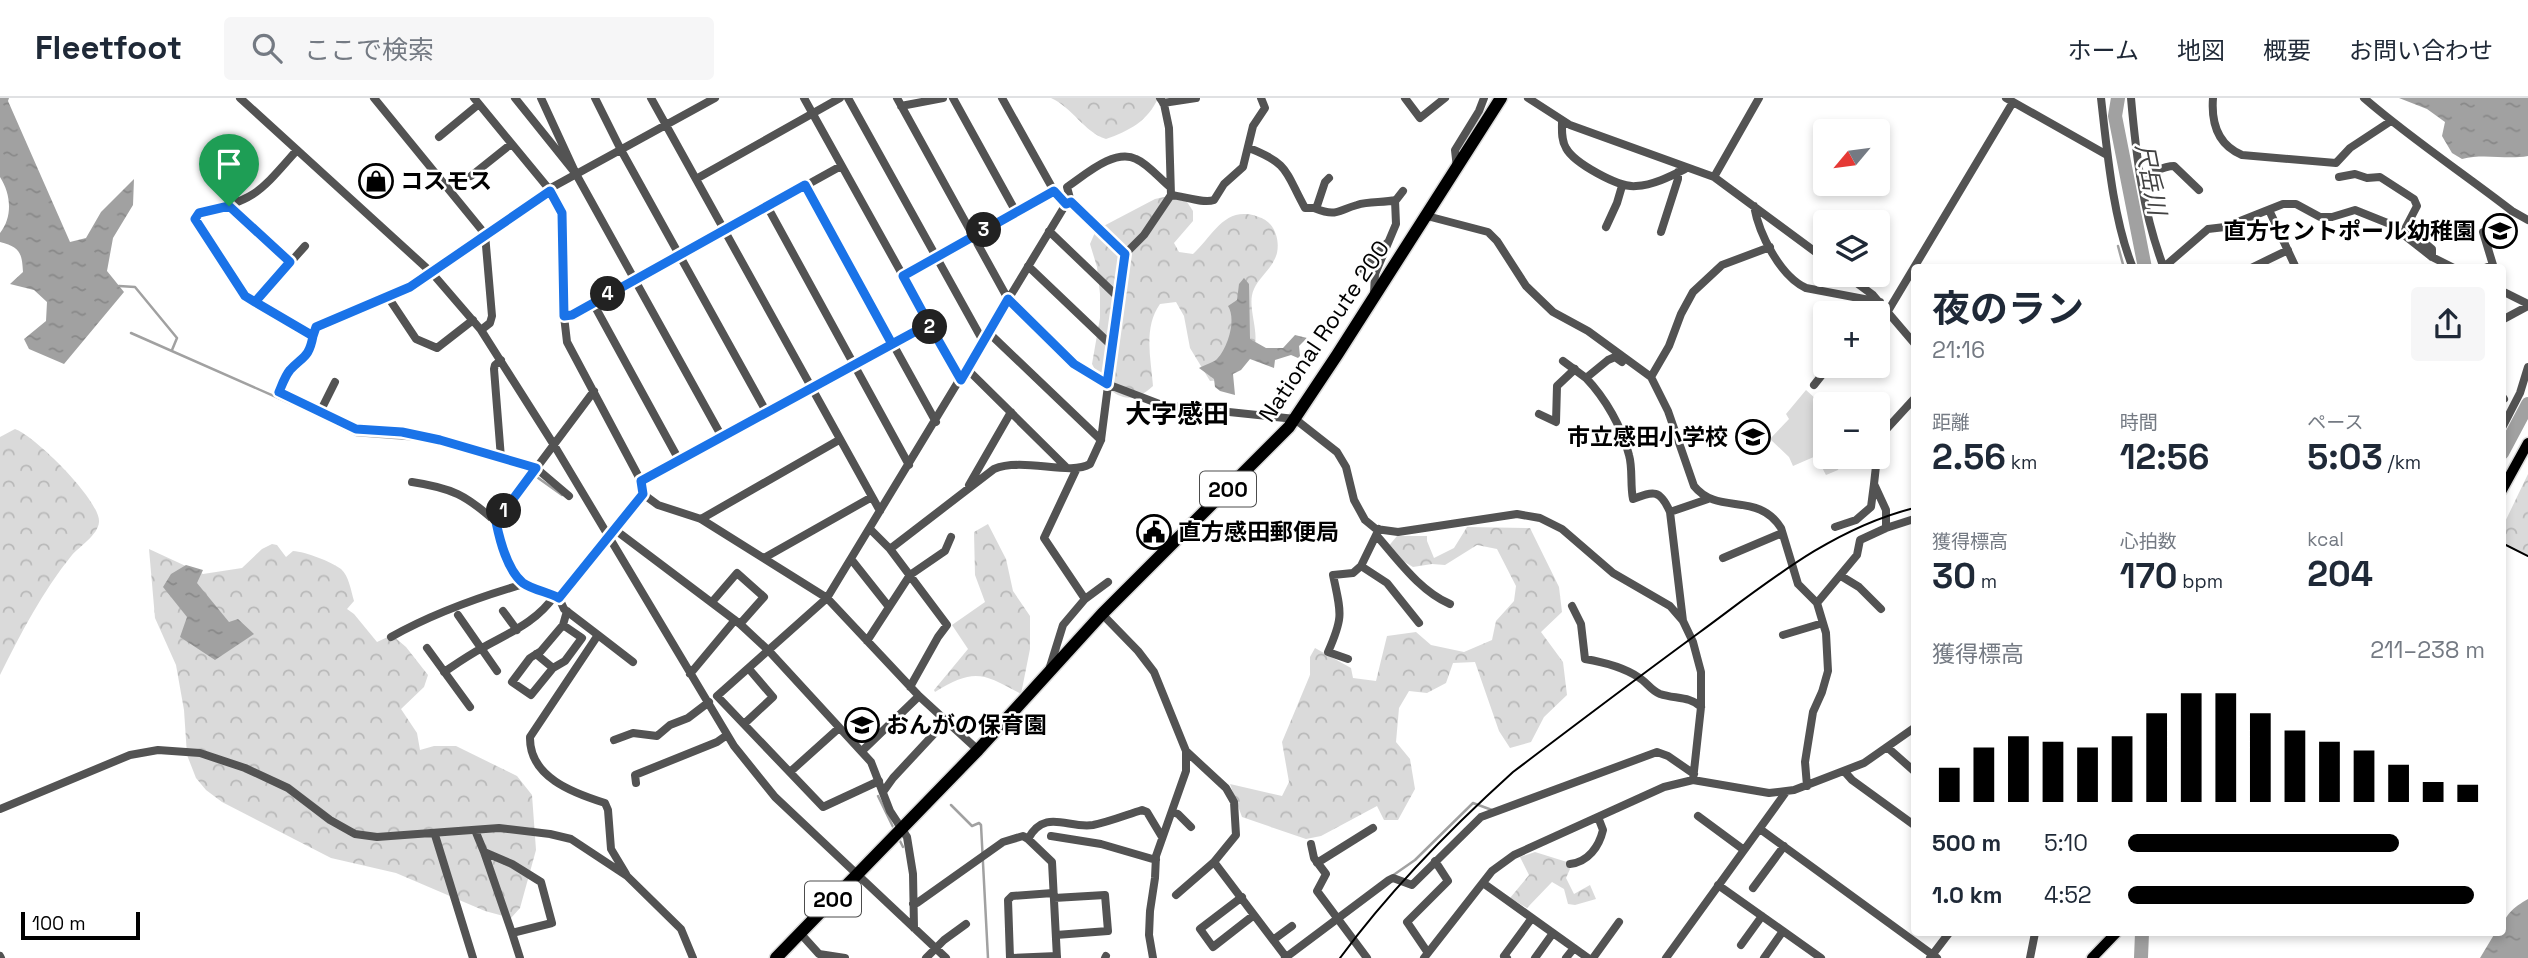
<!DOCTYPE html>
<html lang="ja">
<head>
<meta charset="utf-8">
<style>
	:root { --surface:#fff; --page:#f6f6f7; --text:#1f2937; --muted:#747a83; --line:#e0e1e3; --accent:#000 }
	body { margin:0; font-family:"Space Grotesk","Noto Sans JP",sans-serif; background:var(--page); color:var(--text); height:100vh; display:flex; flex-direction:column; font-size:26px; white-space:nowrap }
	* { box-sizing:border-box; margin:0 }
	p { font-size:23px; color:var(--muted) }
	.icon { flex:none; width:38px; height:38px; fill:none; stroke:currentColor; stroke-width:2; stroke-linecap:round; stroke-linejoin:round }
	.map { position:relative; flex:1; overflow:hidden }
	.panel { position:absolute; left:1911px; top:166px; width:595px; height:672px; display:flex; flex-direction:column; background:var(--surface); border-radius:7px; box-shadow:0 4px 10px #0003 }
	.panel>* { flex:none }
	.needle { width:46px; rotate:241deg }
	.tools { position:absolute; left:1813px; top:21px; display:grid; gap:14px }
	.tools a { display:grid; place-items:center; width:77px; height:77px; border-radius:7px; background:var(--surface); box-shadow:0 4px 10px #0003; font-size:35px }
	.scale { position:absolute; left:21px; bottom:18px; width:119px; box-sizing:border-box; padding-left:7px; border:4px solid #000; border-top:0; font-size:19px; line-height:24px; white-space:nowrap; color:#000; -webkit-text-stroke:5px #fff; paint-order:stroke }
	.pin { position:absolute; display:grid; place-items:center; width:60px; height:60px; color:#fff; margin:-72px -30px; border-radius:50% 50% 50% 0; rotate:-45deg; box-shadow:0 0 7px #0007 }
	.pin .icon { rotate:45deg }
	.km { position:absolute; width:35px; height:35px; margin:-18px; border-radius:50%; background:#222; color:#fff; font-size:19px; line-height:35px; text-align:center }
	.round { display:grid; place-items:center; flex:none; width:74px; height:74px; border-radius:7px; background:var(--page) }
	.summary { display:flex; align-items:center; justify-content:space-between; height:119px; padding:0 21px }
	h1 { font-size:38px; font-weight:700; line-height:52px }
	.figures { display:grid; grid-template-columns:repeat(3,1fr); gap:10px; height:119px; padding:7px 21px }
	.figures div { display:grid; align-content:center }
	.figures b { font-size:35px; font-weight:700 }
	.figures small { font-size:19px; font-weight:400 }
	.figures p { font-size:19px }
	.chart { height:196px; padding:14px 21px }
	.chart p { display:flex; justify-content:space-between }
	.chart svg { width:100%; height:126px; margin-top:7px; stroke:var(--accent); stroke-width:6 }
	ul { padding:0 21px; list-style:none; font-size:23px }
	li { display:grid; grid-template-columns:112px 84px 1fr; align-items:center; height:52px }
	li i { height:18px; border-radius:9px; background:var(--accent) }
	header { display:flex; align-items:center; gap:42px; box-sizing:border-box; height:98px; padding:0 35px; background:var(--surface); border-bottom:2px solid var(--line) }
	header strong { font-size:33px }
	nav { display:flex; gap:38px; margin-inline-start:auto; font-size:24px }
	.search { width:490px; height:63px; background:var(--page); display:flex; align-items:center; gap:18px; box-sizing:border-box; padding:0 24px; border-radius:7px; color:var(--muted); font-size:26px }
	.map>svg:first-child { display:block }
	.forest { fill:url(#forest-crowns) }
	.garden { fill:#dadada }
	.water { fill:url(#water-ripples) }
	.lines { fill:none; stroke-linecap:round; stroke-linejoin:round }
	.stream { stroke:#a1a1a1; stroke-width:2.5 }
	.river { stroke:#a1a1a1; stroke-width:14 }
	.major-casing { stroke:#dbdbdb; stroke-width:13 }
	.highway-casing { stroke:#dbdbdb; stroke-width:15 }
	.minor { stroke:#535353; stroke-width:8 }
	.major { stroke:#000; stroke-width:10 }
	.highway { stroke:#000; stroke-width:12 }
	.tram { stroke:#000; stroke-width:2 }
	.route-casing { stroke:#fff; stroke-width:14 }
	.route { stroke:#1a73e8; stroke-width:9 }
	.labels { text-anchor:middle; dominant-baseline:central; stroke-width:5; stroke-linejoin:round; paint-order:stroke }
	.shield { fill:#fff; stroke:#4c4c4c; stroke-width:2 }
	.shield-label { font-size:21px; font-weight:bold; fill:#000 }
	.poi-label { font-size:23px; font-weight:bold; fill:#000; stroke:#fff; text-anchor:start }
	.street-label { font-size:23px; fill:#000; stroke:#fff }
	.water-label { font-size:24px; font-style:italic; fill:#424242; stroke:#fff }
	.quarter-label { font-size:26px; font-weight:bold; fill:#000; stroke:#fff }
</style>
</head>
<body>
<header>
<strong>Fleetfoot</strong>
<div class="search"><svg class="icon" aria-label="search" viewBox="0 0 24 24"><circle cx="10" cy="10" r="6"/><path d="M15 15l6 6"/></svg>ここで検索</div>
<nav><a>ホーム</a><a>地図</a><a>概要</a><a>お問い合わせ</a></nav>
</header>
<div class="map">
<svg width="2528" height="860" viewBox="0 0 2528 860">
	<defs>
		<pattern id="forest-crowns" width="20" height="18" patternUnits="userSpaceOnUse" patternTransform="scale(1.75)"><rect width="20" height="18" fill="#dadada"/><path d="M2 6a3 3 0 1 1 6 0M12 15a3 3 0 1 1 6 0" fill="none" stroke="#b9b9b9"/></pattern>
		<pattern id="water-ripples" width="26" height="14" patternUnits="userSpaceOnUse" patternTransform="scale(1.75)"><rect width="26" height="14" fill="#a1a1a1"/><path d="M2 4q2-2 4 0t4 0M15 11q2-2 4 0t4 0" fill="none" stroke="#898989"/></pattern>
	</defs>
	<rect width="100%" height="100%" fill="#fff"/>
	<!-- forest -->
	<path class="forest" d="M1051 0H1158C1148 23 1129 33 1106 41 1084 34 1073 10 1051 0Z
		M1168 98 1187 104 1193 113V123L1174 145 1179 154 1193 156C1213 138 1224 108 1256 118 1262 120 1265 121 1270 126 1277 134 1279 145 1277 155 1273 170 1260 178 1254 191 1246 208 1260 232 1254 250 1253 254 1248 259 1245 263 1237 276 1225 282 1210 283L1190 250 1184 218 1176 204 1160 206C1143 230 1151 261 1153 288 1126 314 1105 292 1092 266L1100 220V196L1097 169 1090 146 1096 132 1155 101Z
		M15 331C35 338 101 403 99 424 98 437 80 448 72 457 42 494 21 535 0 577V339Z
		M2528 376V457L2503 444V428Z
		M988 426 1006 461 1013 493 1030 518V551L1021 596C983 575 974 570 935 594L934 592 968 551 952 527 985 504 975 477 974 434Z
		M1467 429 1530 430 1559 489 1562 514 1541 534 1563 564 1567 597 1544 619 1531 644 1510 650 1499 633 1475 564 1453 565 1446 585 1427 595 1409 593 1399 610 1396 644 1410 661 1415 691 1398 722H1384L1377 708 1321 738 1306 741 1242 719 1230 686 1282 698 1289 684 1282 644 1310 577V559L1315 550 1351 570 1353 580 1376 583 1387 538 1416 534 1431 547 1464 554 1492 542 1496 523 1514 503 1516 488 1497 451 1477 447 1445 467 1432 466 1413 469 1398 460 1387 450 1397 438H1427V443L1434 460 1454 450Z
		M272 446 277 447 286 459 293 453C306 454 330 463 341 471 349 478 351 493 354 503L347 511 354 516 377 544 392 537 406 549 428 577 424 589 401 611 417 635 420 652 434 648H456L517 678 532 697 536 752 520 810 511 820 485 813 396 775 331 760 222 704 206 692 196 680 187 657 184 612 176 567 155 520 149 451 203 476 242 470 262 451Z
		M1535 754 1567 764 1570 771 1566 780 1574 796 1590 787 1596 801 1575 807 1568 806 1564 791 1552 784 1527 810 1510 800 1529 777 1520 759Z"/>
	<!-- garden -->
	<path class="garden" d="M1806 292 1825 309V359H1842L1838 372 1826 377 1816 358 1793 368 1789 359 1770 341 1789 321 1786 316Z"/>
	<!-- water -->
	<path class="water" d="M0 0H9L8 3 70 144 86 140 101 114 134 81 133 107 113 140 107 173 124 194 64 266 29 251 24 241 46 223 47 204 34 192 10 186 23 174C22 155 20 149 0 144V135C13 119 11 96 0 79Z
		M2399 0H2528V58C2505 62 2485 55 2462 61L2452 55 2442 38 2445 24 2427 11Z
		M1244 180 1249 186 1250 241 1266 250H1283L1295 237 1307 240 1299 248 1300 258 1298 260 1291 257 1275 262 1274 270 1250 261 1241 272 1233 276 1235 297 1220 293 1215 289 1214 281 1199 270C1204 267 1212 265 1216 262 1227 252 1237 222 1228 208L1237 202 1239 186Z
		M186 467 203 472 197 485 229 524 238 521 254 536 215 562 180 539 187 519 163 489 171 476Z
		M2528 801V860H2480L2495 835H2502C2502 818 2514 809 2528 801Z"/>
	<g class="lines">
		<!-- stream -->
		<path class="stream" d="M2118 148 2124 170
			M119 188 135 189 177 240 172 252
			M131 235 292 306 356 337 421 342
			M427 343 527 372 562 397
			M878 698 895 733
			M951 707 972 728 979 725 981 727 988 860
			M898 739 903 749
			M1392 778 1415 762 1473 705 1492 712"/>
		<!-- river -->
		<path class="river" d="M2118 0 2115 18 2145 170
			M2502 355 2528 306
			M2141 860 2142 835"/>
		<!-- major casing -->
		<g class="major-casing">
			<path id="major" d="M2502 392 2528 345
				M2092 860 2116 835"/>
		</g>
		<!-- highway casing -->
		<g class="highway-casing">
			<path id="highway" d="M776 860 978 652 1102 516 1289 329 1337 257 1501 0"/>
		</g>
		<!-- minor -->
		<path class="minor" d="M240 0 432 175 481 232 554 347 734 648 775 699 946 860
			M374 0 485 136 492 218 490 225 481 232
			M474 0 549 91 562 115 564 218 567 244 641 383 643 396 559 500
			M515 0 576 76 541 0
			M595 0 621 52 767 315
			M651 0 880 413
			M804 0 961 282
			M848 0 983 243
			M897 0 1008 201 1082 273 1107 286 1162 307 1295 321 1337 354 1346 369 1354 402 1365 422 1376 431 1398 434 1517 416 1540 420 1562 431 1613 475 1670 508 1683 523 1693 544 1701 574V609L1693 682
			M953 0 1016 114
			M1002 0 1054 93 1056 92
			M1405 0 1420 20 1445 0
			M1528 0 1570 27 1714 79 1825 161
			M2006 0 2107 57
			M2101 0C2107 52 2113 122 2133 170
			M2131 0C2136 57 2143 116 2164 170
			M2213 0C2211 26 2218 47 2242 57L2336 65 2350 50 2391 23
			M2364 0C2410 40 2463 75 2512 113L2528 122
			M1163 5 1196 0
			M901 8 943 0
			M1562 23C1562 32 1561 42 1566 50 1574 65 1619 90 1636 88 1654 87 1671 78 1687 70
			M439 39 479 6
			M1249 50C1290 66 1285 74 1305 110H1314L1317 108 1325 84 1329 80
			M297 52C259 95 256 102 199 115L195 121 245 198 313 238
			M1457 70 1455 52 1479 13 1484 0
			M576 76 722 339
			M471 78 511 46
			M2140 78C2152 76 2162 68 2174 68L2199 92
			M1714 79 1759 0
			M2339 79 2355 76 2367 80 2380 79 2414 101 2417 108 2406 129 2432 151V159
			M696 81 840 0
			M805 87 936 324
			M549 91 715 0
			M550 93 410 189 315 229 311 251 303 262 290 273 279 294 356 331 402 334 440 342 536 370 569 398
			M1171 97C1183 98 1203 106 1214 102L1224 86 1243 69 1253 28 1265 10 1261 0
			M229 108 290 164
			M767 108 909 367
			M1754 108C1759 136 1780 178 1806 190L1880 204 1871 215
			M1314 110C1337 119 1336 113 1357 107 1369 103 1383 105 1396 102L1403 93
			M2269 112 2296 170
			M1427 118 1488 134 1497 143 1526 188 1553 214 1588 233 1651 279 1668 313 1694 388C1718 418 1758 393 1781 430L1798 486 1817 505 1826 535 1828 573 1822 594 1813 614 1805 664 1807 688
			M1606 129 1617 105 1622 88
			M1049 133 1119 200
			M1661 134 1678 81V74
			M2483 134 2493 167 2485 170
			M1125 156 1144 137 1171 97 1169 30 1164 6 1160 0
			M1028 168 1112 248
			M2164 169 2208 131 2225 129 2283 106H2296L2320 119H2332L2355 112 2390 126 2432 159 2454 170
			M2251 170 2288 152
			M1360 174 1387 145
			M1846 177 1873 197 1914 245
			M903 178 1054 93 1066 106
			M2502 193 2528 206
			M1374 196 1375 176 1396 126 1395 102
			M388 199 416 241 437 250 473 222
			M255 204 305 148
			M593 205 679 362
			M1888 213 2013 4
			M564 218 572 217 841 68
			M2502 222 2528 208
			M989 235 1101 342
			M1563 263 1586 280
			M1622 264 1615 259 1608 262 1586 280C1605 300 1622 329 1629 357 1633 371 1630 387 1633 401 1654 393 1660 391 1670 414L1683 523
			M967 271 1066 369
			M1651 279 1669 248 1681 216 1693 194 1722 167 1770 149
			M1814 287 1829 268
			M594 293 496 424C500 444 508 478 528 487 538 492 549 494 559 500L564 511 598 537 530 639C529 679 573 695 605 705L608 712 611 751 626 776
			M2502 298 2504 301
			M320 314 335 284
			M1539 316 1556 324 1557 288 1575 271
			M2502 330 2520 295 2528 269
			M1878 350 1881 337 1914 301
			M501 360 494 271 495 267 501 262
			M1077 370 1044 440 1085 501
			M641 383 929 226
			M412 384C452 390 466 397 496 424
			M969 387 1011 314
			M643 396 658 407 701 421 827 500 919 598 978 652
			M1670 414 1708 401
			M701 421 839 342
			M1835 429 1856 422 1871 409 1874 386
			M1886 430 1914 421
			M614 431 740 526 769 553 871 664 890 713 907 739 913 776 914 830
			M870 431 890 451 994 371C1023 359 1070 378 1090 366L1101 342 1125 156 1071 104 1067 89C1084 78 1114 50 1136 61 1148 66 1160 81 1170 89
			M1377 438C1399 463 1420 493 1450 506
			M890 451 947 527 938 539 910 589
			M764 460 872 399
			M1723 460 1782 435
			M851 461 889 509
			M1361 468 1387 485 1419 525
			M1841 478 1859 489 1881 511
			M712 504 737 475 764 499 740 526
			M1817 505 1857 457 1860 442 1886 430V412L1874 386 1877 359
			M1572 508 1581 526 1585 561C1603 564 1623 569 1638 579 1647 584 1650 592 1660 596 1675 601 1690 598 1701 609
			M503 513 517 532
			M1102 516 1138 553 1154 574 1186 653 1226 690 1234 704 1236 737 1214 764
			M458 517 497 573
			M563 527 582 540 565 563 553 570 531 597 512 584 530 560 541 553 563 527 567 513
			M598 537 633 564
			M1783 537 1823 525
			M391 539C432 516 479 499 524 486
			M867 543 910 477 945 453 951 439
			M427 550 470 609
			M536 556 553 570
			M1348 561 1328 554C1344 518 1341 515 1333 477L1353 475 1361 468 1379 431
			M1049 572 1063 527 1085 501 1108 484
			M444 574C456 566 469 557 482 550 509 535 537 524 555 497
			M690 576 735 522
			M744 626 773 599 749 571
			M614 642 633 635 657 638 670 627 688 620 709 604
			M1888 650 1914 673
			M862 653 919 598
			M1844 673 1852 682 1914 727
			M790 674 839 630
			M879 683 823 709 717 598 827 500 1066 106 1071 104
			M636 685 635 677 717 644 727 637
			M883 694 893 680 946 623
			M0 711 130 657 158 652 200 655 245 670 288 690 330 722 355 736 377 739 499 730 550 736 571 741 627 778 681 831 693 860
			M1172 714 1178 716 1191 729
			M1698 718 1744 752
			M1760 731 1937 860
			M475 732 484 754 512 766 541 784 552 825 512 835 520 860
			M435 737 473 860
			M1051 738 1101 746 1156 762
			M1028 741 1052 764 1057 860
			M1311 746 1314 760 1326 776 1317 793 1367 860
			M484 754 512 835
			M1317 765 1373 730
			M1570 766C1588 764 1599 749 1603 732L1598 719
			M1483 785 1588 860
			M1718 787 1821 860
			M1753 790 1784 748
			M1176 797 1214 764 1286 859
			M1242 799 1200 831 1213 849 1254 817
			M1054 800 1105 797 1108 833 1056 837
			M913 806 917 805 1003 744 1023 738 1028 741C1045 710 1068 731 1093 727 1109 724 1126 717 1142 712L1147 714 1162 739
			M800 835 819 856 845 860
			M1273 842 1292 828
			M1741 847 1762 818
			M1428 855 1407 824 1448 783 1435 763
			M0 858 1 860
			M926 860 944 842 966 826
			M1010 860 1008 802 1012 798 1053 795
			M1012 860 1057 858
			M1105 860 1106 858
			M1153 860 1149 837 1150 813 1155 780 1156 758 1186 673V653
			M1285 860 1389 782 1393 780 1412 787 1481 719 1657 654 1668 658 1694 676
			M1424 860 1492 773 1514 757 1664 689 1693 682 1769 695 1794 692 1864 665 1914 630
			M1507 860 1504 858 1532 820
			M1535 860 1553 835
			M1566 860 1574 850
			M1593 860 1619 824
			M1666 860 1786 694
			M1764 860 1783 833
			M1930 860 1949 835
			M2030 860 2035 835"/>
		<!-- major -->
		<use href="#major" class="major"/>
		<!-- highway -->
		<use href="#highway" class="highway"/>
		<!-- tram -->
		<path class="tram" d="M2502 445 2528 458
			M1340 860C1390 792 1450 731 1513 674 1575 627 1637 580 1700 534 1768 484 1831 431 1914 410"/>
	</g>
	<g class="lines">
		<!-- route casing -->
		<g class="route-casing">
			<path id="route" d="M229 108 290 164 255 204 313 238C309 260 303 258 290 272 285 278 282 287 279 294L356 331 402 334 440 342 536 370 496 424C500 443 507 472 523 485 533 492 548 494 559 500L643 396 641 383C737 331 833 279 929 226L961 282 1008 201 1074 266 1107 286 1125 156 1071 104 1066 106 1054 93 903 178 929 226 892 246 805 87 572 217 564 218 562 115 550 93 410 189 316 229 313 238 255 204 245 198 195 121 199 115 229 108"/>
		</g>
		<!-- route -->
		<use href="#route" class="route"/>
	</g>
	<!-- icons -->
	<defs>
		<g id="shop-ring" transform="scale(1.75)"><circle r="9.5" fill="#fff" stroke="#000" stroke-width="1.5"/><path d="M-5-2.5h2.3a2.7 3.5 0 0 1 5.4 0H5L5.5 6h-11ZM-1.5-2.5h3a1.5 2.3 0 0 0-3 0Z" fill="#000"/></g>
		<g id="school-ring" transform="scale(1.75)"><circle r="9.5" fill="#fff" stroke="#000" stroke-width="1.5"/><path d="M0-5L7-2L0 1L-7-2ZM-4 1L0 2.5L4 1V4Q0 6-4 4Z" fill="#000"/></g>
		<g id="civic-ring" transform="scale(1.75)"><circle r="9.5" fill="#fff" stroke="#000" stroke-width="1.5"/><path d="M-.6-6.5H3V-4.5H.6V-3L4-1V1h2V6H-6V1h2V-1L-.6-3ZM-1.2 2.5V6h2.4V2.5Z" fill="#000"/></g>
	</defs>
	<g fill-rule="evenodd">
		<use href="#shop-ring" x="376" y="83"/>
		<use href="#school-ring" x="2500" y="133"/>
		<use href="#school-ring" x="1753" y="339"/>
		<use href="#civic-ring" x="1154" y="434"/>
		<use href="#school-ring" x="862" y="627"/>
	</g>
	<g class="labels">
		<!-- shield labels -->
		<g class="shield">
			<rect x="1200" y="373.5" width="56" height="35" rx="5"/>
			<rect x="805" y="783.5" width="56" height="35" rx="5"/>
		</g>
		<g class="shield-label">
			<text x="1228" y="391">200</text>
			<text x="833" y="801">200</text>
		</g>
		<!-- poi labels -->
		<g class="poi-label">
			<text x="400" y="83">コスモス</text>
			<text x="2476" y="133" text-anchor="end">直方セントポール幼稚園</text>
			<text x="1728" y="339" text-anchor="end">市立感田小学校</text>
			<text x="1178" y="434">直方感田郵便局</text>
			<text x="886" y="627">おんがの保育園</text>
		</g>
		<!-- street labels -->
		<g class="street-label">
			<text transform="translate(1324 233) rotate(-56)">National Route 200</text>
		</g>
		<!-- water labels -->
		<g class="water-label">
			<text transform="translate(2151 81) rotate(79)">尺岳川</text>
		</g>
		<!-- quarter labels -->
		<g class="quarter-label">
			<text x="1177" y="316">大字感田</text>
		</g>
	</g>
</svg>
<div class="tools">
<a><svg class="needle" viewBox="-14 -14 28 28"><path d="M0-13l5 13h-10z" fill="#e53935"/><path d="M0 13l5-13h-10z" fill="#747a83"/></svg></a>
<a><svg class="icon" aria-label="layers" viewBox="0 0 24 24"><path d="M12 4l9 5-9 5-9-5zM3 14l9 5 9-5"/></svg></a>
<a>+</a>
<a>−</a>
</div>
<div class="scale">100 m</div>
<div class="pin" style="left:229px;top:108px;background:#1e9e55"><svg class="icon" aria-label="arrive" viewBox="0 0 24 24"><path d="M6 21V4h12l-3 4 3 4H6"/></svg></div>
<b class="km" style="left:504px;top:413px">1</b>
<b class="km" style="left:930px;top:229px">2</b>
<b class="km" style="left:984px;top:132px">3</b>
<b class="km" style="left:608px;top:196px">4</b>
<section class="panel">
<div class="summary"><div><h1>夜のラン</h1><p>21:16</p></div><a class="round"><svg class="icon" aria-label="share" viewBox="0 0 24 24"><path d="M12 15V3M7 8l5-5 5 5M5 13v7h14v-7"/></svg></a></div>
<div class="figures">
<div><p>距離</p><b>2.56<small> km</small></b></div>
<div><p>時間</p><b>12:56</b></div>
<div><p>ペース</p><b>5:03<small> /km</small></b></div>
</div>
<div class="figures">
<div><p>獲得標高</p><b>30<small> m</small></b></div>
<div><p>心拍数</p><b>170<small> bpm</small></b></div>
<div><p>kcal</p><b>204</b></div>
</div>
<div class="chart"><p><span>獲得標高</span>211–238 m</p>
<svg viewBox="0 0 160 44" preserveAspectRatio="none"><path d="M5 44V32M15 44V25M25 44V21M35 44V23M45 44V25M55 44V21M65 44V13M75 44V6M85 44V6M95 44V13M105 44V19M115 44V23M125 44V26M135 44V31M145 44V37M155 44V38"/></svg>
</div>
<ul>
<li><b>500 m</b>5:10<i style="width:76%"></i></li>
<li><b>1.0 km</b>4:52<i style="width:97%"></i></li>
</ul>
</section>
</div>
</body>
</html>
